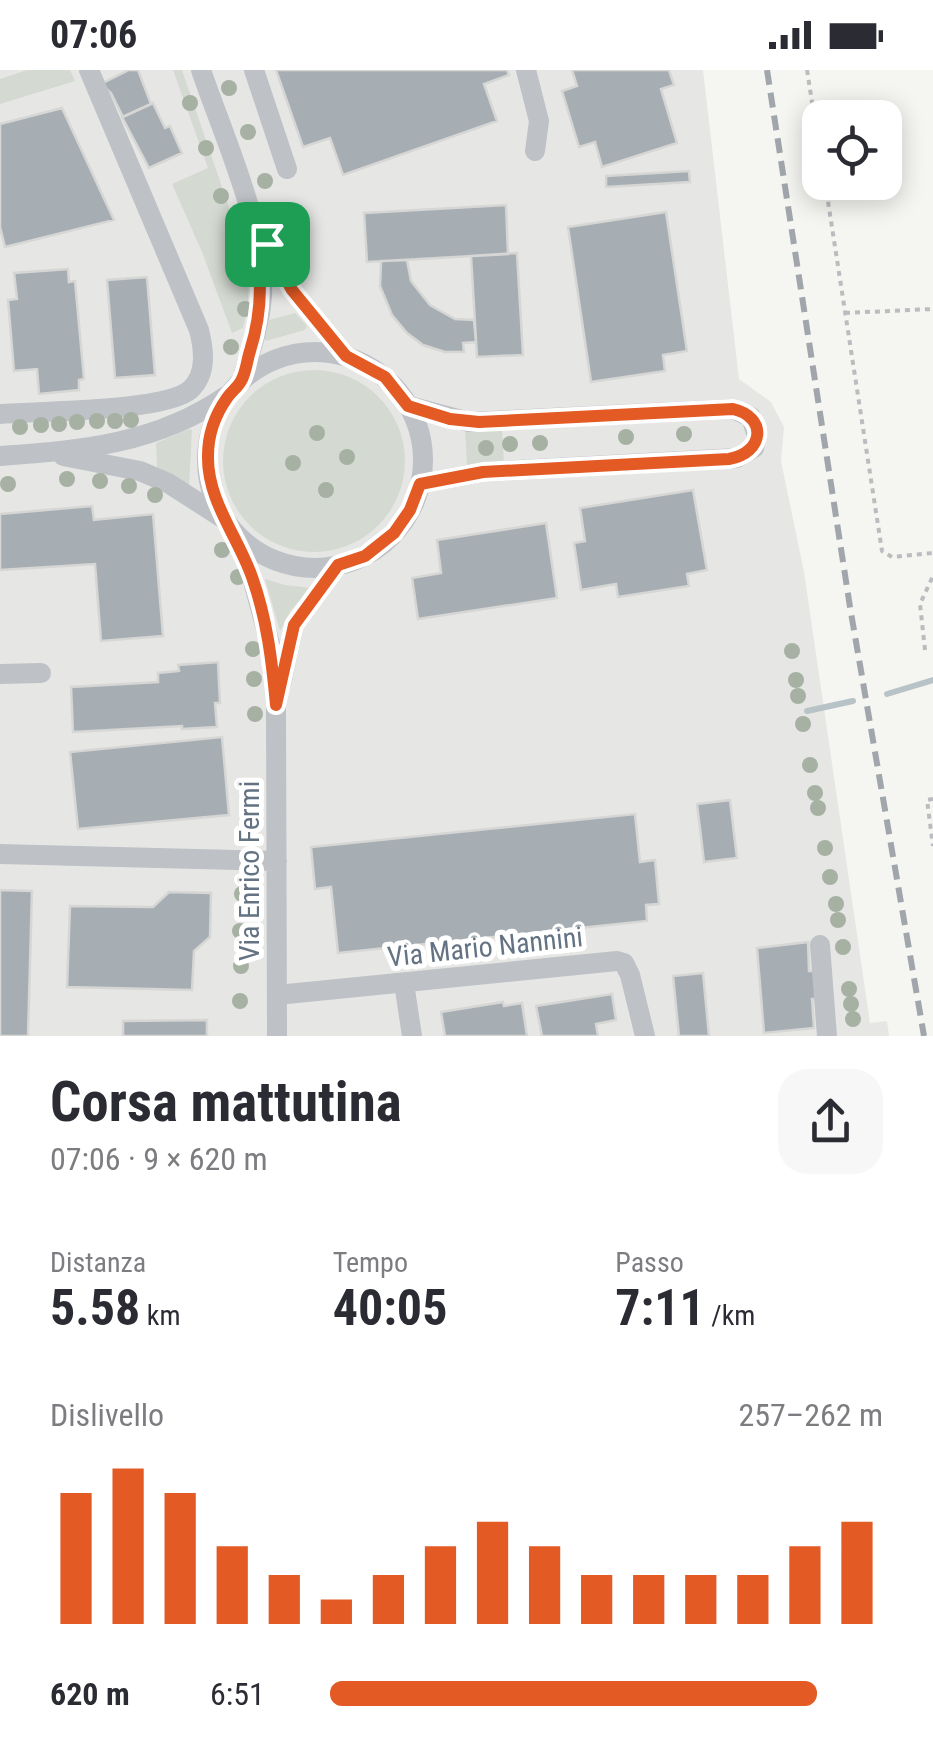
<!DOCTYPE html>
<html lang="it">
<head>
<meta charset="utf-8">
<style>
	:root { --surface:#fff; --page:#f7f7f7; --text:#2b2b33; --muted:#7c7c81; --accent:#e35a24 }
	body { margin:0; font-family:"Roboto Condensed",sans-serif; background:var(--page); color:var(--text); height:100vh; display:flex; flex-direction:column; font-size:38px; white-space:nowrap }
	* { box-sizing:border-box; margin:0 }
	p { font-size:32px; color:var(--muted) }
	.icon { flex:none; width:55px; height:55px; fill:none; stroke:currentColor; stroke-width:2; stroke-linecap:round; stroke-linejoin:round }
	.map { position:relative; height:966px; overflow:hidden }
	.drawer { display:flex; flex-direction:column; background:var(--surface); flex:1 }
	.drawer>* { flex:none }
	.buttons { position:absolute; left:802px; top:30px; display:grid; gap:20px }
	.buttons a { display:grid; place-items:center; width:100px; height:100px; border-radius:20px; background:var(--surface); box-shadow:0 5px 25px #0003; font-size:50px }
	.pin { position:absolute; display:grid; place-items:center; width:85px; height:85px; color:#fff; margin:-42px; border-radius:20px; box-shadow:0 5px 15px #0006 }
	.round { display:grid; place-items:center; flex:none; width:105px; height:105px; border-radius:30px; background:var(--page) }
	.summary { display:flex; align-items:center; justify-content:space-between; height:170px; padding:0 50px }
	h1 { font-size:55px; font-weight:700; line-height:75px }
	.stats { display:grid; grid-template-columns:repeat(3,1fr); gap:15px; height:170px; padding:10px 50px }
	.stats div { display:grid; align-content:center }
	.stats b { font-size:50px; font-weight:700 }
	.stats small { font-size:28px; font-weight:400 }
	.stats p { font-size:28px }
	.chart { height:280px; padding:20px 50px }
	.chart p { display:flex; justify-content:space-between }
	.chart svg { width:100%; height:180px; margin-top:10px; stroke:var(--accent); stroke-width:6 }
	ul { padding:0 50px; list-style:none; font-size:32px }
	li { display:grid; grid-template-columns:160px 120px 1fr; align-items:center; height:75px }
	li i { height:25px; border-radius:12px; background:var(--accent) }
	.status { display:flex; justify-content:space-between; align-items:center; height:70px; padding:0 50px; background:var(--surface); direction:ltr }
	.status svg { height:28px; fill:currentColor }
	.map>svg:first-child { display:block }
	.built { fill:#e6e7e5 }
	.green { fill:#d4dad1 }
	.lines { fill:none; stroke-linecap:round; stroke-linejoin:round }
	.stream { stroke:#b8c3c8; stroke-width:6 }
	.building { fill:#a6aeb4; stroke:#d6d6d4; stroke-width:2.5 }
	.path { stroke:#babcbf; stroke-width:4; stroke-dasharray:5 5; stroke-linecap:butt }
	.minor { stroke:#bec1c6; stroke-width:20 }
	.rail { stroke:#a1a6ad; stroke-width:6; stroke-dasharray:15 8; stroke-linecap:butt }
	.tree { fill:#a6b1a3 }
	.route-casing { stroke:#fff; stroke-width:20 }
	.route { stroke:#e35a24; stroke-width:12 }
	.labels { text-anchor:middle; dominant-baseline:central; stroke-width:10; stroke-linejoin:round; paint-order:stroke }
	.street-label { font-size:28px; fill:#647383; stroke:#fff }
</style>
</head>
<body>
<div class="status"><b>07:06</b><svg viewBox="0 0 49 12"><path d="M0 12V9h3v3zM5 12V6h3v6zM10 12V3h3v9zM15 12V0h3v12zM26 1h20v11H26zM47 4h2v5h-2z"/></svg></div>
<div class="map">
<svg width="933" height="966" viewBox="0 0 933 966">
	<rect width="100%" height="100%" fill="#f5f5f1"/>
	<!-- built -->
	<path class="built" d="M0 0H703L739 309 771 332 784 357 781 391 804 502 870 953 887 951 889 966H0Z"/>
	<!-- green -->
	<path class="green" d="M27 0H70L75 11 0 34V9Z
		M173 0H182L245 184C250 210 250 233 243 258L232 263 202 182 172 114 208 98Z
		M295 243 307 256 305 260 266 271 264 268 269 250Z
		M223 391a91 91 0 1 1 182 0a91 91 0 1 1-182 0Z
		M189 359 192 360 189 416 157 397 156 373Z
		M502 359 504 393 467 396 465 360Z
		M265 509 285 515 311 518 291 540 280 561Z"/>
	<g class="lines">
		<!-- stream -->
		<path class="stream" d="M887 624 933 610
			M807 641 853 631"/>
	</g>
	<!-- building -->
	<path class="building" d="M129 0H138L151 34 123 47 111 23 101 14Z
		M276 0H507L509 5 484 14 497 51 343 105 330 68 303 77Z
		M572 0H669L674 15 661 19 677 73 602 97 595 72 579 77 562 21 577 16Z
		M153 33 165 58 170 56 182 83 149 98 122 47Z
		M62 38 114 150 5 177 0 157V54Z
		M689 101 690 112 606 117V106Z
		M506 135 508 184 367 192 364 143Z
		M666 142 687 281 663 285 665 301 591 312 568 157Z
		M517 183 523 285 477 287 471 186Z
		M407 190 411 211 430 235 455 249 474 250 476 272 463 273 464 282H445L423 275 407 263 392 245 380 216 381 191Z
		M68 199 69 212 75 211 84 309 79 310V320L39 324 37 299 14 301 8 230 17 229 14 203Z
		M147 207 155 305 115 308 107 210Z
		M693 420 707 500 687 504 689 516 618 527 616 514 581 520 574 473 585 471 580 438Z
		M92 436 94 450 153 444 163 566 101 571 95 494 0 500V444Z
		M546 453 557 528 418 549 412 508 441 503 437 470Z
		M218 592 220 633H215L217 657 182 659V656L73 662 71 617 158 612V603L179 601 178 595Z
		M222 667 229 745 78 759 70 682Z
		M730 730 737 788 704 792 697 734Z
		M635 744 640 792 655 790 659 834 646 835 647 851 338 883 331 817 315 819 311 777Z
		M0 820 32 821 28 966H0Z
		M169 822 211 823 210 867 194 881 192 920 67 917 70 836 153 837Z
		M808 872 809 901H818L820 929H812L814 958 764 963 757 878Z
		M703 903 709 966H679L673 906Z
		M612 924 616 950 596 954 598 966H542L536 936Z
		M503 932 504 936 522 933 527 966H445L441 942Z
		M207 950V966H123V951Z"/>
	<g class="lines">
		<!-- path -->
		<path class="path" d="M807 0 820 83
			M825 112 882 481 892 487 933 483
			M845 243 933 239
			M925 580 920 534 933 506
			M933 729 927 730 933 776"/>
		<!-- minor -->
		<path class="minor" d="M201 0C224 68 265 154 262 226 260 255 250 283 242 310
			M254 0 287 99
			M526 0 539 51 535 81
			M259 160 292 220 346 286
			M207 390a108 108 0 1 1 216 0a108 108 0 1 1-216 0Z
			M409 336 469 352 733 339 751 347 757 366 754 378 737 388 483 402 420 414
			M0 344C38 341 167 342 191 319 207 303 204 280 199 260L89 0
			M0 386C83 380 156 374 226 326
			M63 386 140 401 168 413 224 449
			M234 463 251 504 270 574 276 635 277 966
			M0 604 41 603
			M281 614 294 555 338 495
			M0 784 277 791
			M820 875 827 966
			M404 913 412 966
			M277 925 617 891 624 893 630 905 645 966"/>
		<!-- rail -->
		<path class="rail" d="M767 0 850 537 924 966"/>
	</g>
	<!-- trees -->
	<g class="tree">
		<circle cx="229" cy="18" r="8"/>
		<circle cx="190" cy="33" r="8"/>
		<circle cx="248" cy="62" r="8"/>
		<circle cx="206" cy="78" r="8"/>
		<circle cx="265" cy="111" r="8"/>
		<circle cx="221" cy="126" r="8"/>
		<circle cx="286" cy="160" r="8"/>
		<circle cx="238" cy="173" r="8"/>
		<circle cx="244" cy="206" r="8"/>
		<circle cx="245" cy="239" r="8"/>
		<circle cx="231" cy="277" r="8"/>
		<circle cx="131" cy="350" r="8"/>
		<circle cx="97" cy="351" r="8"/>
		<circle cx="115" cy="351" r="8"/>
		<circle cx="77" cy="352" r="8"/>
		<circle cx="59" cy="354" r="8"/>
		<circle cx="41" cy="355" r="8"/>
		<circle cx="20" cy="357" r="8"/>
		<circle cx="317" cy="363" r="8"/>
		<circle cx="684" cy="364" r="8"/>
		<circle cx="626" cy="367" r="8"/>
		<circle cx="540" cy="373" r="8"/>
		<circle cx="510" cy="374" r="8"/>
		<circle cx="486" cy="378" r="8"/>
		<circle cx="347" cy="387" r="8"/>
		<circle cx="293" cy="393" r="8"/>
		<circle cx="67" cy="409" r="8"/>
		<circle cx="100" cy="411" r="8"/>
		<circle cx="8" cy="414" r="8"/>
		<circle cx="129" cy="416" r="8"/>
		<circle cx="326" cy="420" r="8"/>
		<circle cx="155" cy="425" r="8"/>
		<circle cx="222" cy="480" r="8"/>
		<circle cx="238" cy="507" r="8"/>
		<circle cx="253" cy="579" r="8"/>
		<circle cx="792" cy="581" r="8"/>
		<circle cx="254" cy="609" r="8"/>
		<circle cx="796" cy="610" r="8"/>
		<circle cx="798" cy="626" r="8"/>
		<circle cx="255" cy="644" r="8"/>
		<circle cx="803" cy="654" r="8"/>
		<circle cx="810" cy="695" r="8"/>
		<circle cx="815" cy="723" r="8"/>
		<circle cx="818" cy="738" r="8"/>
		<circle cx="825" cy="778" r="8"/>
		<circle cx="830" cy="807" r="8"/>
		<circle cx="242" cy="824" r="8"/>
		<circle cx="836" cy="834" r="8"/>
		<circle cx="838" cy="850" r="8"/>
		<circle cx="240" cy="861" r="8"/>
		<circle cx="843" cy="877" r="8"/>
		<circle cx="241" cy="896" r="8"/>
		<circle cx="849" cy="919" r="8"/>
		<circle cx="240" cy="931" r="8"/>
		<circle cx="851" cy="934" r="8"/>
		<circle cx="853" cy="949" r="8"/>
	</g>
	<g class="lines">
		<!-- route casing -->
		<g class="route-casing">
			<path id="route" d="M250 146 292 220 346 286 385 307 408 336 450 349 479 352 733 339C768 347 764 383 729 389L483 402 420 414 410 440 394 463 365 486 338 495 294 555 276 635C272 591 267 549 252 507 238 467 207 430 208 386 208 366 215 345 227 328 231 322 238 317 241 311 246 303 247 290 250 281 266 230 260 197 250 146Z"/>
		</g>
		<!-- route -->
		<use href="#route" class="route"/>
	</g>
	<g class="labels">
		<!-- street labels -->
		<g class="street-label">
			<text transform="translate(249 801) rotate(-90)">Via Enrico Fermi</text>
			<text transform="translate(485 877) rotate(-6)">Via Mario Nannini</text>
		</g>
	</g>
</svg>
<div class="buttons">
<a><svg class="icon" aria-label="locate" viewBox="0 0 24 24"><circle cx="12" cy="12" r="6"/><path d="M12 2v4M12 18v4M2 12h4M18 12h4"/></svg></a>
</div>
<div class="pin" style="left:267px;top:174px;background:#1e9e55"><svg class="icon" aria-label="arrive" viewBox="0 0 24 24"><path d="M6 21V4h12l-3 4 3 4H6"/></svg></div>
</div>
<section class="drawer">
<div class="summary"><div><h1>Corsa mattutina</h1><p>07:06 · 9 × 620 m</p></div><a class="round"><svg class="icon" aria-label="share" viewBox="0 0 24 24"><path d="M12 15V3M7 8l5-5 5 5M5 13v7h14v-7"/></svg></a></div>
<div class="stats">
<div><p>Distanza</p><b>5.58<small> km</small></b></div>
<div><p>Tempo</p><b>40:05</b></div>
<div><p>Passo</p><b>7:11<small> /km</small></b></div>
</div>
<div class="chart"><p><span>Dislivello</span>257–262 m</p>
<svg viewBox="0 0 160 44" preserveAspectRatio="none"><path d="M5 44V12M15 44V6M25 44V12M35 44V25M45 44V32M55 44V38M65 44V32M75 44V25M85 44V19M95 44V25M105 44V32M115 44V32M125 44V32M135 44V32M145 44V25M155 44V19"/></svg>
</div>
<ul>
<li><b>620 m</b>6:51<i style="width:88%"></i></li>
</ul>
</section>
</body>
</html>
